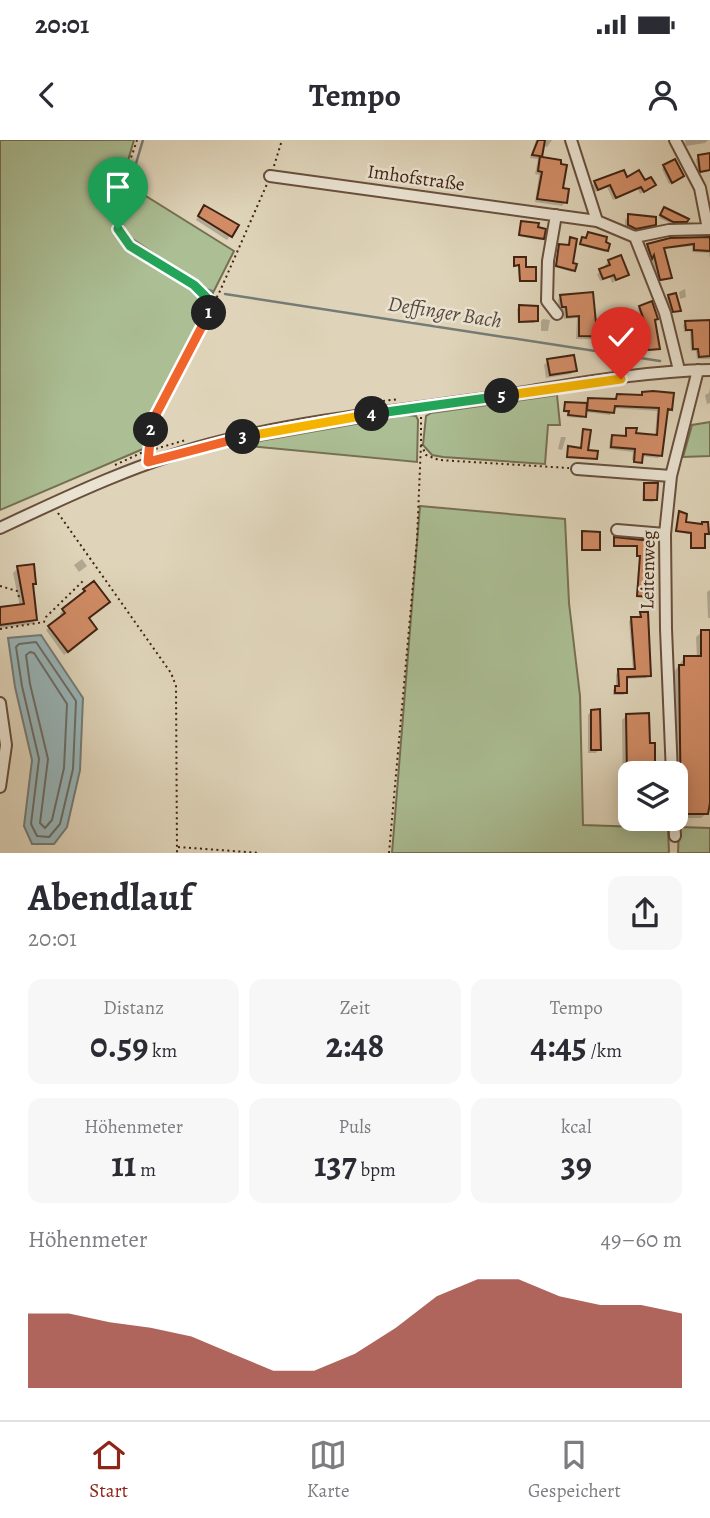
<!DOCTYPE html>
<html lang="de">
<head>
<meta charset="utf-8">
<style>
	:root { --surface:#fff; --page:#f7f7f7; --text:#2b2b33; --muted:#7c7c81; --line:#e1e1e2; --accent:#8f2418 }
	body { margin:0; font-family:Alegreya,serif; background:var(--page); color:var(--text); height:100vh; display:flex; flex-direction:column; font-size:26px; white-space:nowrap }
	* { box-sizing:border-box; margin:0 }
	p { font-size:23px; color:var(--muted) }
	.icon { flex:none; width:38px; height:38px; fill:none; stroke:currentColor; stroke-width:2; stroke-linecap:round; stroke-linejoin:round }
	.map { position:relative; height:713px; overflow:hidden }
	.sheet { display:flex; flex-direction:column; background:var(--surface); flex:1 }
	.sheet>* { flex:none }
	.fabs { position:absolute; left:618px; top:621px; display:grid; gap:14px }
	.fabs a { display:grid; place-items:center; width:70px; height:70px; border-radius:14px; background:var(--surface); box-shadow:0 4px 18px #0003; font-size:35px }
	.pin { position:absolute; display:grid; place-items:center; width:60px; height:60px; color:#fff; margin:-72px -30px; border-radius:50% 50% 50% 0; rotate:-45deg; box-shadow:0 0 7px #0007 }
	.pin .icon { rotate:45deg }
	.km { position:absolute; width:35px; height:35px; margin:-18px; border-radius:50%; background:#222; color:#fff; font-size:19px; line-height:35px; text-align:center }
	.round { display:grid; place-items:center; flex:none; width:74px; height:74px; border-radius:14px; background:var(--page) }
	.overview { display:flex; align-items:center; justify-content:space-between; height:119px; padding:0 28px }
	h1 { font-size:38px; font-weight:700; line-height:52px }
	.figures { display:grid; grid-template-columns:repeat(3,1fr); gap:10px; height:119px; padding:7px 28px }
	.figures div { display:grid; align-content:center; border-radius:14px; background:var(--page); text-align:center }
	.figures b { font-size:35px; font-weight:700 }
	.figures small { font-size:19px; font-weight:400 }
	.figures p { font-size:19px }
	.chart { height:196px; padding:14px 28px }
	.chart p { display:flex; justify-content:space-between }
	.chart svg { width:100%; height:126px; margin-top:7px; fill:var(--accent); opacity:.7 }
	.status { display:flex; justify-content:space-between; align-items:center; height:49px; padding:0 35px; background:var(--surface); direction:ltr }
	.status svg { height:19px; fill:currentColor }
	header { display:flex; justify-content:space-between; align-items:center; height:91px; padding:0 28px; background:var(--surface); font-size:32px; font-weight:700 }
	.menu { display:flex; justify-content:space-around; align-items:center; height:98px; border-top:2px solid var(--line); background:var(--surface); font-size:19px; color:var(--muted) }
	.menu a { display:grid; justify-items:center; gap:4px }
	.menu .selected { color:var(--accent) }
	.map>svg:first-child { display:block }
	.green { fill:#abbe94; stroke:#767053; stroke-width:2 }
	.water { fill:#98b6ba; stroke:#757b77; stroke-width:2 }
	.shadow { fill:#0003 }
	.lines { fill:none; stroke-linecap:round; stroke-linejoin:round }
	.shore { stroke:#6c6c66; stroke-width:2 }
	.stream { stroke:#757b77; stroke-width:2.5 }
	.building { fill:#d18c66; stroke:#412212; stroke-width:2 }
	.minor-casing { stroke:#684e3c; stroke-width:14 }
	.path { stroke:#412212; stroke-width:2; stroke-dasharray:2 3.5; stroke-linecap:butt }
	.minor { stroke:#eae3d2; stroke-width:10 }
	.split-1-casing { stroke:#fff; stroke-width:14 }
	.split-2-casing { stroke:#fff; stroke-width:14 }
	.split-3-casing { stroke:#fff; stroke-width:14 }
	.split-4-casing { stroke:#fff; stroke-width:14 }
	.split-5-casing { stroke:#fff; stroke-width:14 }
	.split-6-casing { stroke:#fff; stroke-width:14 }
	.split-1 { stroke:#22a559; stroke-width:9 }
	.split-2 { stroke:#f0652b; stroke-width:9 }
	.split-3 { stroke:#f0652b; stroke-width:9 }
	.split-4 { stroke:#f5b400; stroke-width:9 }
	.split-5 { stroke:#22a559; stroke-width:9 }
	.split-6 { stroke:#f5b400; stroke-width:9 }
	.labels { text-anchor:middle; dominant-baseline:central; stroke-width:5; stroke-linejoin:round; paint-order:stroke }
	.street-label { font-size:19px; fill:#412212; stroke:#eae3d2 }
	.water-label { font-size:21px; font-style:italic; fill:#57473c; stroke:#eae3d2 }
</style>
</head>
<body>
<div class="status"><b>20:01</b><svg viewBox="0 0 49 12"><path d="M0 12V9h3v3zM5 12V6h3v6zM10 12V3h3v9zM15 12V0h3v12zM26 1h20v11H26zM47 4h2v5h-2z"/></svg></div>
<header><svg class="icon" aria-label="back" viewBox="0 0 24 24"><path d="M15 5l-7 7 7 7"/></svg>Tempo<svg class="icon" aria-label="person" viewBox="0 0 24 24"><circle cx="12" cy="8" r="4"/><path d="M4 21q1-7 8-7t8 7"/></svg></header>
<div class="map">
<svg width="710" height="713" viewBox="0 0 710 713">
	<rect width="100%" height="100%" fill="#dfd4b9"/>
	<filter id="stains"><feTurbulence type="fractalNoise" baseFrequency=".00286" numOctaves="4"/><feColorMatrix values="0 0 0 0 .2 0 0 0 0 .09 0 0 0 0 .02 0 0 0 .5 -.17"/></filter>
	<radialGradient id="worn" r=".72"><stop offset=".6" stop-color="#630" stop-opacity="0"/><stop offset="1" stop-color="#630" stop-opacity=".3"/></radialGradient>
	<!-- green -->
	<path class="green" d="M0 0H134L122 41 234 111 151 276 143 309 0 370Z
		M557 255 560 285H548L545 324 443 317 432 315 423 305 426 276 431 273Z
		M406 275 416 276 418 280 417 322 237 305Z
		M710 282V316L683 317 692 285Z
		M420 366 565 379 569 463 580 556 583 685 668 688 669 713H392Z
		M679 687 710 688V713H678Z"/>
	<!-- water -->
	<path class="water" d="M41 495 83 558 80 630 67 687 54 704H32L24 686 32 620 15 547 8 498Z"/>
	<!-- shadow -->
	<path class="shadow" d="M536 0H552L547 7 542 6 540 18 559 26 561 50 565 62 562 66 535 62 539 35 535 34 538 19 530 18Z
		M685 0H708L705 3 686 6Z
		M710 15V31L698 32 696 19Z
		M664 27 680 38 669 44 662 29Z
		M626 39 650 48 640 54 638 49 613 60 607 47 595 52 592 46 595 43Z
		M201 71 237 86 227 100 196 80Z
		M662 71 686 81 683 83H670L659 78Z
		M628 76 654 84 650 88 631 92 625 89V80Z
		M522 83 542 98 540 100 518 96Z
		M588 94 606 110 605 112 579 105 580 101 585 100Z
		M570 99 571 124 574 130 572 132 555 127 558 108 568 106Z
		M710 100V119L709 113 692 112V106L663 109 670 138 658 142 651 117 649 119 646 108 648 105Z
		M514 119 534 140 533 142H519L518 126H513Z
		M609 121 627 135 612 143 610 137 600 141 597 134 607 128 605 125Z
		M685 149 686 157 680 159 679 152Z
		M561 156 594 185 622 196 619 200 576 199 577 178 564 179 563 170H559L558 160Z
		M668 156 679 170 677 172 671 173 666 158Z
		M519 167 537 180 534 183H518L517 169Z
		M640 167 654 181 658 208 656 210 646 211 644 186 638 169Z
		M543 179 550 180 548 191H541V181Z
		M710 181V219H697L696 211H691L690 191 684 192 683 185 686 183Z
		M548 221 575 230 571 234 546 238 544 225Z
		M710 248V263L707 264 705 255 709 253Z
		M643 253 671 269 666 271 661 315 658 318 641 316V321L632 320 633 312 609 309 610 299 613 297 624 298 626 290 634 294 655 296 657 271 613 268 610 275 585 272 582 278 567 277 568 273 563 272 566 263 586 265 589 260 614 261 617 256 640 257Z
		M561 297H566L562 310 558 309Z
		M645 344 655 359 653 362 642 361 643 347Z
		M679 373 684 384 707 393 704 395 702 409H691L690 394 675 392Z
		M583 393 598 409 596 411H581V395Z
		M615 399 650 402 647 457H636L639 417H636V407H614Z
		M82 419 87 426 79 432 74 425Z
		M18 428 34 443 31 446 35 480 31 484 0 488V469L20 466 13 433Z
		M94 443 87 478 92 493 64 515 46 490 62 477 60 474 63 470 82 456 81 454Z
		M710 450V478H708L707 452Z
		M641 474 649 536 646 538 625 539 626 553 623 555H613V550L616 547V534L619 531H633L629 481 632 479 639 478Z
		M702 492H710V667L707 668V673L701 678H676L674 532 684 518H697L696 497Z
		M591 571 599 609 596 613H588V575Z
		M627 575 648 604 630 634V667H628V658H623L622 580Z
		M634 679H649L645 683H634Z"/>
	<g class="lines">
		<!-- shore -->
		<path class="shore" d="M36 502 76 561 73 629 60 684 49 697 37 696 31 684 39 619 22 546 16 507 19 504Z
			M30 512 34 513 67 564 64 628 52 680 45 688 40 683 48 619 30 544 26 515Z"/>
		<!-- stream -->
		<path class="stream" d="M143 0 122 70V81L125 94 205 149 212 151
			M225 154 660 221"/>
	</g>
	<!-- building -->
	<path class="building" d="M538 0H545L542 17 561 20V24L567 25 563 48 569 49 567 63 537 59 542 32 538 31 540 16 532 15Z
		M710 13V30L700 32 698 15Z
		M675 19 684 36 672 43 663 25Z
		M624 30 627 37 639 30 645 40 651 37 656 45 644 52 641 47 616 58 610 45 598 50 594 41Z
		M204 65 239 85 232 97 198 76Z
		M664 67 689 79 687 82H673L660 75Z
		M628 74 656 77V85L636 89 628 85Z
		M521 81 539 83 538 87 546 89 544 99 519 95Z
		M588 92 607 97 606 102 610 104 608 111 580 104 582 97 586 98Z
		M570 97 577 99 573 123 577 124 575 131 556 126 559 104 569 105Z
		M710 97V111L694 110V104L664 108 672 138 660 140 654 115 652 119 647 104 670 98Z
		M621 115 629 135 616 140 614 135 603 139 599 129 610 125 608 120Z
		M514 117H526V127H536V141H520L519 125 514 126Z
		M593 152 596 183 624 184V197L579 196V176L567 177 566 167H562L560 155Z
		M676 153 681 171 673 172 668 155Z
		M652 161 658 179 655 180 660 209 648 210 645 183 639 166Z
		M519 165 538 166V181L519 182Z
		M710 180V216L699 217 698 209H693L692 190H686L685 181Z
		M574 215 577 231 550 235 547 219Z
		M653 251 674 253 672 270 668 269 662 316 643 314 642 323 634 322 635 309 611 307 612 295 626 296V288H637L636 293 657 295 659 268 615 266 614 273 587 270 588 258 616 259 617 254 642 255V252Z
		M565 262 587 263 586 277 568 275 569 271H564Z
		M583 289 591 290 588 310 598 311 597 319 567 317 568 306 581 308Z
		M644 343H658L657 360H644Z
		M679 371 687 374 686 382 702 384V382H708L709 394H705V408H691V393L676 391Z
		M582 391 600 392V410H582Z
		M614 397 652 401 649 437H651L650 457 637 456 640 416H637V406H614Z
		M34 424 36 444H33L37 480 0 485V467L24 464 17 426Z
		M94 441 110 462 89 478 97 489 68 512 48 486 65 473 62 469 85 451 83 449Z
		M640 472H648L651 536 627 537V553H615V546H619L618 529H635L631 477H641Z
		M701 490H710V663L708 674H681L679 525H684V516H701Z
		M600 569 601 610H591V570Z
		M649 573 650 603H655V634H627L626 574Z"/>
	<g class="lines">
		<!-- minor casing -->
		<g class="minor-casing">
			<path id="minor" d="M571 0 597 81
				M675 0 700 48 708 89
				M270 36 597 81 635 97 669 90 710 89
				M556 75 548 121 547 161 557 174
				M635 97 665 173 679 230
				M577 329 671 336
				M0 388C72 354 144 320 222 301 311 279 404 270 494 257 565 246 638 231 710 230
				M617 390 665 394
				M0 563 6 605 0 647
				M672 634 666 489 665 394 671 336 698 230
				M674 679 675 696"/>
		</g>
		<!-- path -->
		<path class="path" d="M137 0C128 30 103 77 129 104 140 116 165 128 180 137 192 144 206 152 212 166
			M274 26 282 0
			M383 261 399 259
			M421 277V304L426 315 439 320 569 328
			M148 312 153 280 220 151 267 44
			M115 325 141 313 186 300
			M58 373 171 533 176 546 177 713
			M0 446 17 451 19 457
			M0 489 44 482 46 477 83 441
			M178 707 260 713
			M389 713 417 399 421 304"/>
		<!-- minor -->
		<use href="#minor" class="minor"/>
	</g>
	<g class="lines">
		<!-- split-1 casing -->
		<g class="split-1-casing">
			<path id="split-1" d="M118 89 130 106 194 145 209 160 212 167 209 173"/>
		</g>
		<!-- split-2 casing -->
		<g class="split-2-casing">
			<path id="split-2" d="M151 290 153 280 209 173"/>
		</g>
		<!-- split-3 casing -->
		<g class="split-3-casing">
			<path id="split-3" d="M151 290 148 322 243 297"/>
		</g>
		<!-- split-4 casing -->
		<g class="split-4-casing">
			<path id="split-4" d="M243 297 372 274"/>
		</g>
		<!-- split-5 casing -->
		<g class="split-5-casing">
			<path id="split-5" d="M372 274 502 256"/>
		</g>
		<!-- split-6 casing -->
		<g class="split-6-casing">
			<path id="split-6" d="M502 256 621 239"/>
		</g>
		<!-- split-1 -->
		<use href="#split-1" class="split-1"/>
		<!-- split-2 -->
		<use href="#split-2" class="split-2"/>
		<!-- split-3 -->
		<use href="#split-3" class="split-3"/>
		<!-- split-4 -->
		<use href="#split-4" class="split-4"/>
		<!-- split-5 -->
		<use href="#split-5" class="split-5"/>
		<!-- split-6 -->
		<use href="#split-6" class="split-6"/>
	</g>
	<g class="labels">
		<!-- street labels -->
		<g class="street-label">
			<text transform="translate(416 38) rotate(8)">Imhofstraße</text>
			<text transform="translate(648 430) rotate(-89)">Leitenweg</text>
		</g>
		<!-- water labels -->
		<g class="water-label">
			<text transform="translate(445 172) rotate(9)">Deffinger Bach</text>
		</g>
	</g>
	<rect width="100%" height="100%" filter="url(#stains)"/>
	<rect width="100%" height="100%" fill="url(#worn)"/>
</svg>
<div class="fabs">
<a><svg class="icon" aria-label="layers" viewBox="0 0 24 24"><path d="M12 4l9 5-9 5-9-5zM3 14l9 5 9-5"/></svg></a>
</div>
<div class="pin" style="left:118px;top:89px;background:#1e9e55"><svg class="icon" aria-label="arrive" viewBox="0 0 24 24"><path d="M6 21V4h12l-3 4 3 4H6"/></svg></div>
<div class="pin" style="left:621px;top:239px;background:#d93025"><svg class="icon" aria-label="check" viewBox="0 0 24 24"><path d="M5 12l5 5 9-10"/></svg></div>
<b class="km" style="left:209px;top:173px">1</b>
<b class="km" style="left:151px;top:290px">2</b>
<b class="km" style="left:243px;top:297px">3</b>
<b class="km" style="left:372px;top:274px">4</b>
<b class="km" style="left:502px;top:256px">5</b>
</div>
<section class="sheet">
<div class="overview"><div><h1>Abendlauf</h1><p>20:01</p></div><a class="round"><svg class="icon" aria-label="share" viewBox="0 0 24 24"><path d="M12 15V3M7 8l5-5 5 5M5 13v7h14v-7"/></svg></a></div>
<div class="figures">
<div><p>Distanz</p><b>0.59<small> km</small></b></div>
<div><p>Zeit</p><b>2:48</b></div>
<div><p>Tempo</p><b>4:45<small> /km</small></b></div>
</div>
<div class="figures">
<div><p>Höhenmeter</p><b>11<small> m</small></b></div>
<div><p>Puls</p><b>137<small> bpm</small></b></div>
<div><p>kcal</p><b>39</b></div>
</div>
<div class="chart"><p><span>Höhenmeter</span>49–60 m</p>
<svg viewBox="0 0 160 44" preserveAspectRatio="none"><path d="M0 44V18L10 18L20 21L30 23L40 26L50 32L60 38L70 38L80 32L90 23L100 12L110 6L120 6L130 12L140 15L150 15L160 18V44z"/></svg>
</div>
</section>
<nav class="menu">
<a class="selected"><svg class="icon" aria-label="home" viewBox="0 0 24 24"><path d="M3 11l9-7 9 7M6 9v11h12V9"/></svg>Start</a>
<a><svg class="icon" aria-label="map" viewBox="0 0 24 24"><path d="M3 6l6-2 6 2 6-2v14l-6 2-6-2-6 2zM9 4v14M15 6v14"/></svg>Karte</a>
<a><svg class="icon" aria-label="saved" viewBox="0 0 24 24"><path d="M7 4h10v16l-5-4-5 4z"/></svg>Gespeichert</a>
</nav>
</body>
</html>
